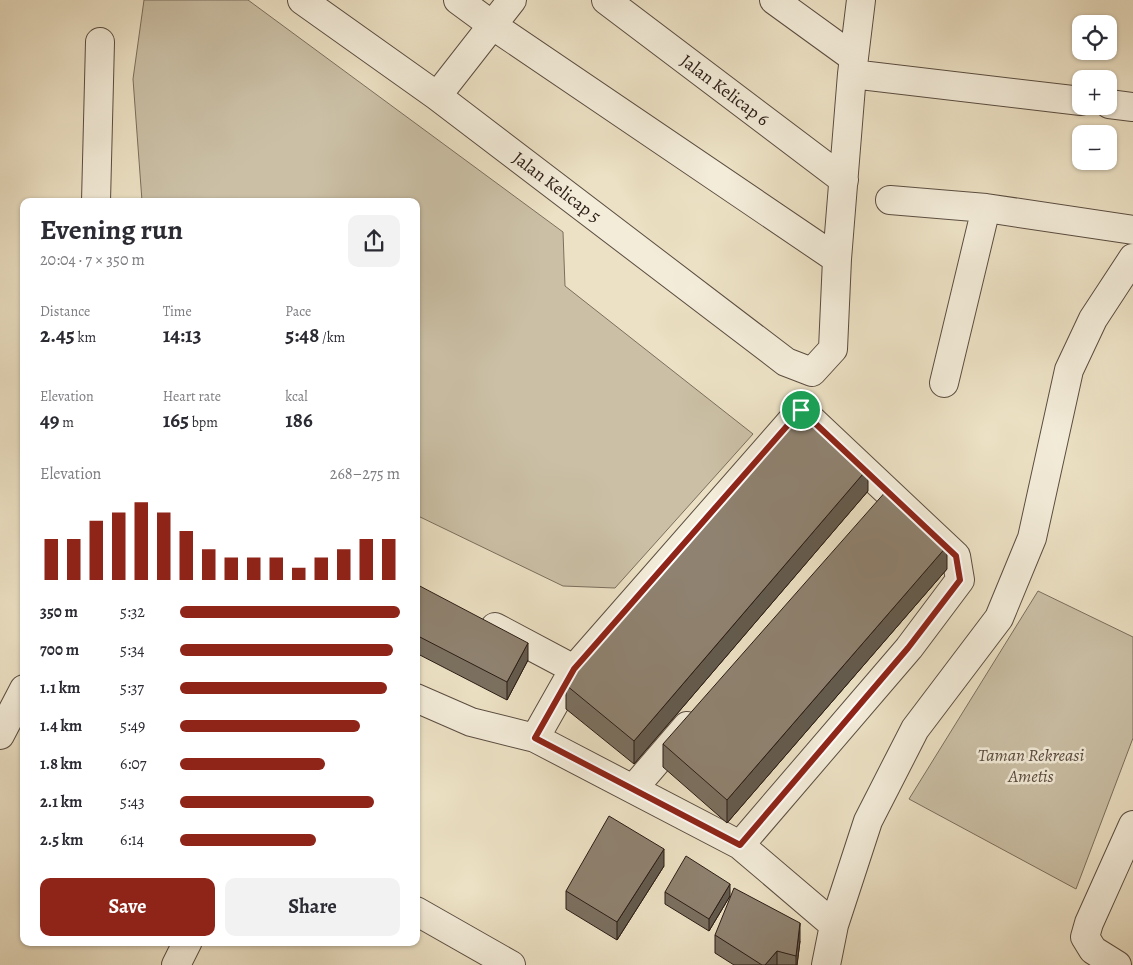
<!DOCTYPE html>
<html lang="en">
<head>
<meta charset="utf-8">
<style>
	:root { --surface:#fff; --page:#f2f2f3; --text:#2b2b33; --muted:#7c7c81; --accent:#8f2418 }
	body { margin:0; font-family:Alegreya,serif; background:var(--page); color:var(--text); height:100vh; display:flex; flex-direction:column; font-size:19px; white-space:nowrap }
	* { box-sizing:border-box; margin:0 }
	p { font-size:16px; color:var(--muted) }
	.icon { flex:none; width:28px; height:28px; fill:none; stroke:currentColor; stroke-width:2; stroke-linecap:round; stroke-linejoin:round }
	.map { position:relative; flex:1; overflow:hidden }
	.details { position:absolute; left:20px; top:198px; width:400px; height:748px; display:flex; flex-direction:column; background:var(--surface); border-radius:10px; box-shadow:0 1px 4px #0004 }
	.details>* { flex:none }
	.buttons { position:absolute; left:1072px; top:15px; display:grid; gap:10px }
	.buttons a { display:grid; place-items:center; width:45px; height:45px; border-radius:10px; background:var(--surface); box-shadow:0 1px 4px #0004; font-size:25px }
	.pin { position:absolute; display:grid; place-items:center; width:42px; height:42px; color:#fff; margin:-21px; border:2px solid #fff; border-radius:50%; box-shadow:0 1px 5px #0007 }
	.round { display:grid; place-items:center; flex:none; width:52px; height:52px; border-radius:10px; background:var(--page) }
	.head { display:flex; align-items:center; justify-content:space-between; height:85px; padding:0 20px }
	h1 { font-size:28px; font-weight:700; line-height:38px }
	.stats { display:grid; grid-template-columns:repeat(3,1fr); gap:8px; height:85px; padding:5px 20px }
	.stats div { display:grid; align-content:center }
	.stats b { font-size:21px; font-weight:700 }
	.stats small { font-size:14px; font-weight:400 }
	.stats p { font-size:14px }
	.chart { height:140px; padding:10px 20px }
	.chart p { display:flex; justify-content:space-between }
	.chart svg { width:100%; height:90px; margin-top:5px; stroke:var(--accent); stroke-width:6 }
	.primary-button { display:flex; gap:10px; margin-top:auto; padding:10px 20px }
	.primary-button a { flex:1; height:58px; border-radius:10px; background:var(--accent); color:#fff; font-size:20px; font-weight:700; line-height:58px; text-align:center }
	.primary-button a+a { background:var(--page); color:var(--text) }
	ul { padding:0 20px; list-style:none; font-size:16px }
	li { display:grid; grid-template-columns:80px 60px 1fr; align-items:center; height:38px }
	li i { height:12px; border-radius:6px; background:var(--accent) }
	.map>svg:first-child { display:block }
	.green { fill:#cbc0a6; stroke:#7b6e5e }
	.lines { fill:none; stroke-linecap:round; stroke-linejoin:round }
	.minor-casing { stroke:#5b4d41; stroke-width:30 }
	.minor { stroke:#f3ecd9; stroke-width:28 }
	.wall { fill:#7b7060; stroke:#2b1c15 }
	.shaded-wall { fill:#645b4e; stroke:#2b1c15 }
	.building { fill:#8f8270; stroke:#2b1c15 }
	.route-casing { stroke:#fff; stroke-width:10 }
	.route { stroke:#8f2418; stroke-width:6 }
	.labels { text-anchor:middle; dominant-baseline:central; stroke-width:5; stroke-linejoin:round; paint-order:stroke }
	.street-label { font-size:18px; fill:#2b1c15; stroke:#f3ecd9 }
	.park-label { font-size:18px; font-style:italic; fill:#5b4d40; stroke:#f3ecd9 }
</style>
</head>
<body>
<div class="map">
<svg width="1133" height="965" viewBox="0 0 1133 965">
	<rect width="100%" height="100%" fill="#ece1c4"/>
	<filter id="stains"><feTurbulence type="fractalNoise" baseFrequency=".004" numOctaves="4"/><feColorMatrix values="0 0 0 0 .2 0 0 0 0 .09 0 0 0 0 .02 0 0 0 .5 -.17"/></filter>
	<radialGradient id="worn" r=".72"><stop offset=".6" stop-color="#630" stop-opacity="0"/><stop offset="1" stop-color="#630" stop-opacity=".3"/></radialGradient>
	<!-- green -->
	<path class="green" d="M144 0H248L563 232 565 286 753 434 615 588 563 586 416 515V201H142L133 79Z
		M1038 591 1133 637V738L1076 889 909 799Z"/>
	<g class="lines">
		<!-- minor casing -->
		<g class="minor-casing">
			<path id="minor" d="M302 0 437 96 786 362 812 372 833 349 837 259 852 74 861 0
				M458 0 492 25 837 259
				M606 0 844 180
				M774 0 854 58
				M852 74 1081 101
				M437 96 512 0
				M1109 104 1133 107
				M890 200 986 208 1133 230
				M96 201 100 42
				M944 383 986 208
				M495 627 574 669
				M416 698 471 722 535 738 740 845 834 925
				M0 735 24 689
				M535 738 574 669 801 410 956 556 960 580 909 648 740 845
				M633 789 687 726
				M416 911 511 965
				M176 965 188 941
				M826 965 834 925 868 821 915 729 999 618 1032 538 1069 370 1093 319 1133 258
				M1117 965 1093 950 1085 937 1089 923 1133 825"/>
		</g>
		<!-- minor -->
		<use href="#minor" class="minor"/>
	</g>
	<!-- wall -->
	<path class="wall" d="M868 491 634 764 566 709V685Z
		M947 569 727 823 663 767V744Z
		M416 584 528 660 507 700 416 653Z
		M664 866 617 940 566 909V891Z
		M665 892 730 896 709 931 665 904Z
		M715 935 800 941 797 965H734L715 953Z"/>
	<!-- shaded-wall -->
	<path class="shaded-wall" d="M868 468V491L634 764V741Z
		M947 546V569L727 823V800Z
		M528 643V660L507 700V682Z
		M664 849V866L617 940V922Z
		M730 884V896L709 931V919Z
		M800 923V941L797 965H796V956Z
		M777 951V965H765Z"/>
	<!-- building -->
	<path class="building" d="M804 411 868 468 634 741 566 685Z
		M887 490 947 546 727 800 663 744Z
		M416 584 528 643 507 682 416 635Z
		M609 816 664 849 617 922 566 891Z
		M686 856 730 884 709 919 665 892Z
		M734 888 800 923 796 956 777 951 765 965H762L715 935Z"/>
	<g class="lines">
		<!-- route casing -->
		<g class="route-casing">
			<path id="route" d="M801 410 956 556 960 580 908 648 740 845 535 738 574 669Z"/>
		</g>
		<!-- route -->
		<use href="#route" class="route"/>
	</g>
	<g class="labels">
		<!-- street labels -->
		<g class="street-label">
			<text transform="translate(725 90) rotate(37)">Jalan Kelicap 6</text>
			<text transform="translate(557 187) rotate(37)">Jalan Kelicap 5</text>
		</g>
		<!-- park labels -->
		<g class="park-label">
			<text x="1031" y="755">Taman Rekreasi<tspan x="1031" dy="21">Ametis</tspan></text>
		</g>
	</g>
	<rect width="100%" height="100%" filter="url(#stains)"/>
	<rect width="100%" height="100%" fill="url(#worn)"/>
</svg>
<div class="buttons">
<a><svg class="icon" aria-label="locate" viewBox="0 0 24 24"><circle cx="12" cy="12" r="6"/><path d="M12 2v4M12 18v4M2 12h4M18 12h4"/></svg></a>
<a>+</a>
<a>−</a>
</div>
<div class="pin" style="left:801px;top:410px;background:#1e9e55"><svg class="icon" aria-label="arrive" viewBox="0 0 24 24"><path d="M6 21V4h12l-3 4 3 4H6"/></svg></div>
<section class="details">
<div class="head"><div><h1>Evening run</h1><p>20:04 · 7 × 350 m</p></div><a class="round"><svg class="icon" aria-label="share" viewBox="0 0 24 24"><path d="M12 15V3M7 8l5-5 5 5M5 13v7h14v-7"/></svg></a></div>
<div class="stats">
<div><p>Distance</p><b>2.45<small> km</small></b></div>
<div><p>Time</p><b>14:13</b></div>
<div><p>Pace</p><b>5:48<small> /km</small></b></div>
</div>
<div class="stats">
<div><p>Elevation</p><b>49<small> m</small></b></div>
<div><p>Heart rate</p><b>165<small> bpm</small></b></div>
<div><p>kcal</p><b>186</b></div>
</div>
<div class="chart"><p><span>Elevation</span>268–275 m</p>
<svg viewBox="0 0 160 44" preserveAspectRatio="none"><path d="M5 44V24M15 44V24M25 44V15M35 44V11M45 44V6M55 44V11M65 44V20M75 44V29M85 44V33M95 44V33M105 44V33M115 44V38M125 44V33M135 44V29M145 44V24M155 44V24"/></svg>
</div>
<ul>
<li><b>350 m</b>5:32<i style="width:100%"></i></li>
<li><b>700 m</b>5:34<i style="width:97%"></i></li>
<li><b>1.1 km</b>5:37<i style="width:94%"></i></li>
<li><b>1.4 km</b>5:49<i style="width:82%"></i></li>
<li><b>1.8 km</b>6:07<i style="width:66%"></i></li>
<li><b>2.1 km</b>5:43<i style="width:88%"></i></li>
<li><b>2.5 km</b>6:14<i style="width:62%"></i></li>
</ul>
<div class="primary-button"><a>Save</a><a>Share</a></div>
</section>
</div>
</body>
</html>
